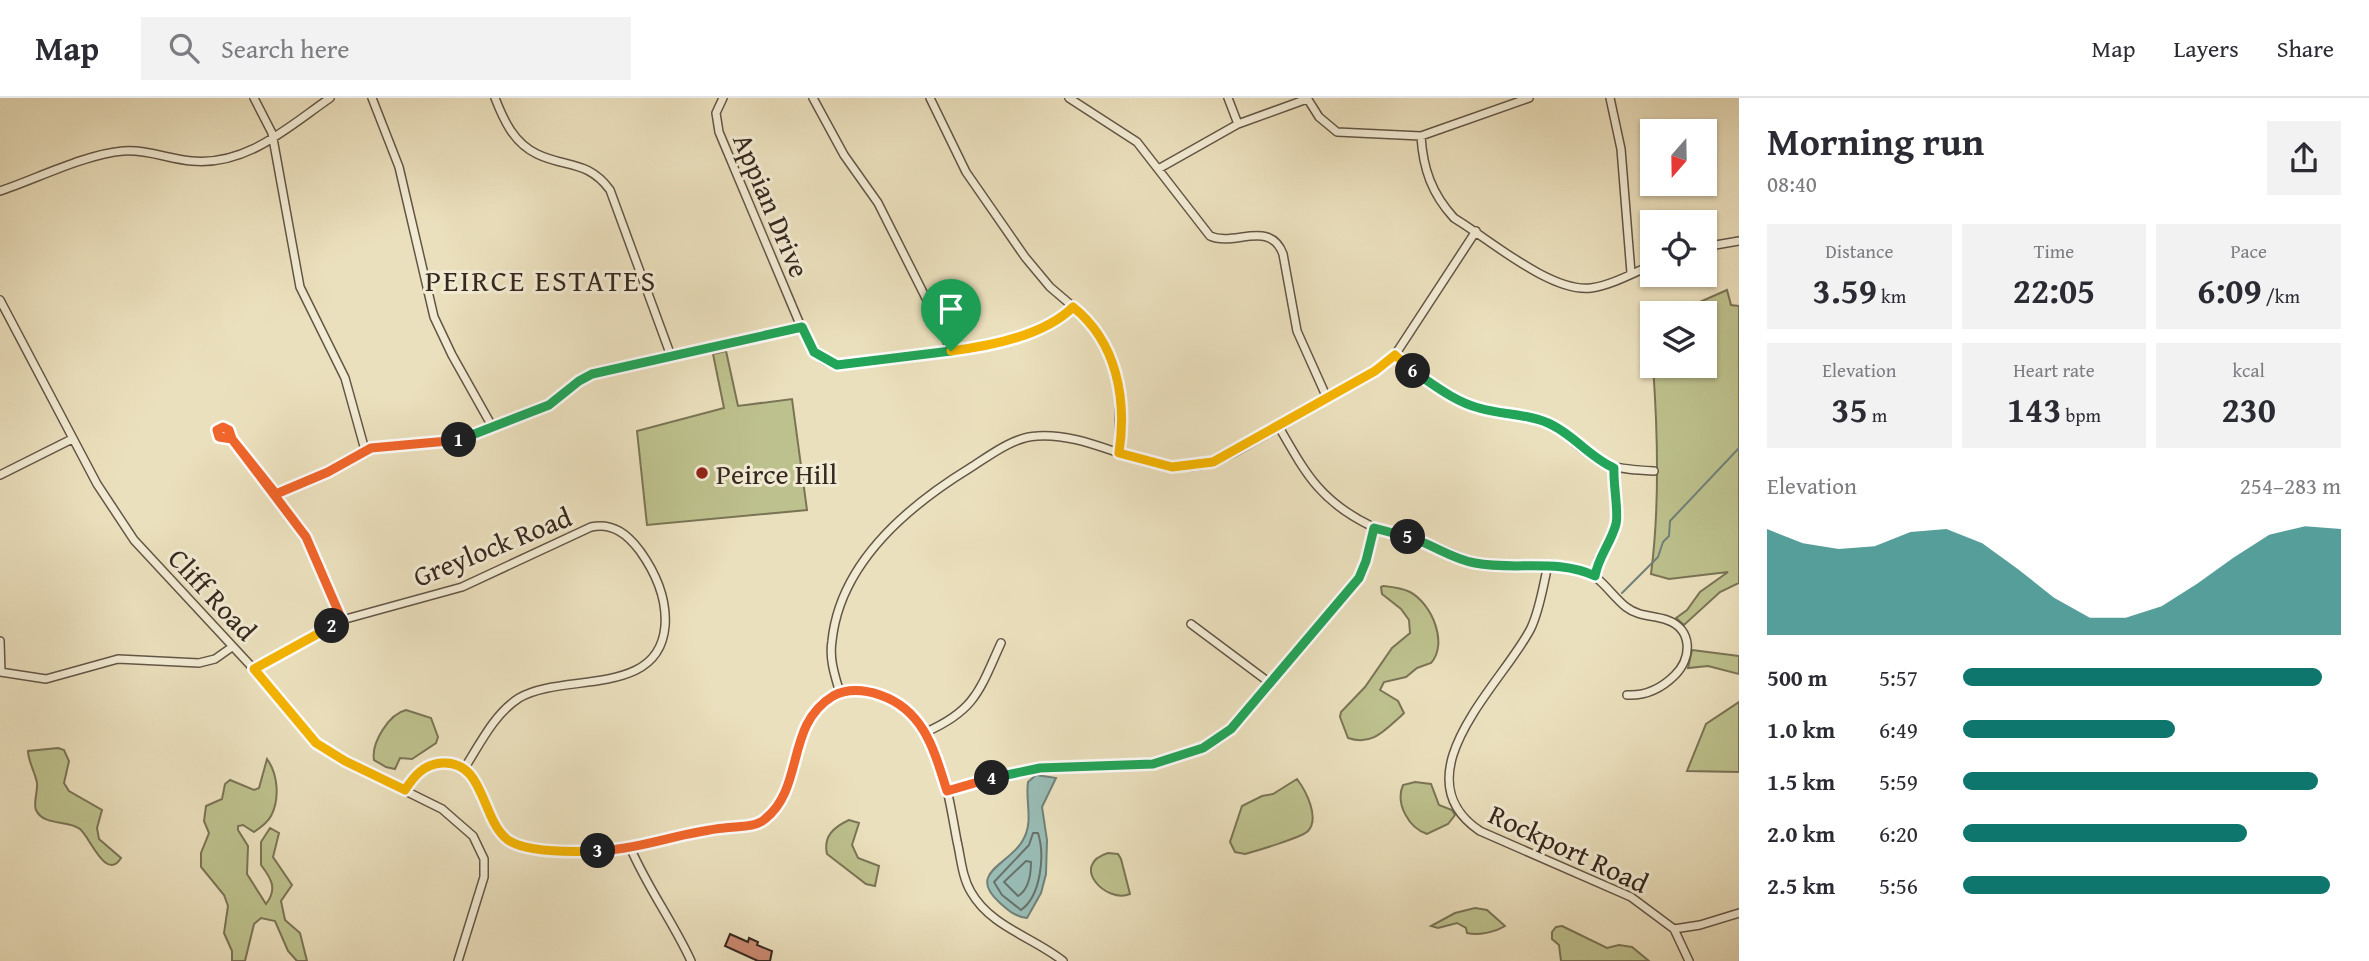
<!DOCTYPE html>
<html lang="en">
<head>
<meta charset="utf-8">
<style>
	:root { --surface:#fff; --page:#f2f2f3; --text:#2b2b33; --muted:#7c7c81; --line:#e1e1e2; --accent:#0f766e }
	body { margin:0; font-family:"Gentium Book Plus",serif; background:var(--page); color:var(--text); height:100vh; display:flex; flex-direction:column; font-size:26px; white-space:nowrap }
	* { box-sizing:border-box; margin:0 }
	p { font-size:23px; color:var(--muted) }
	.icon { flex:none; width:38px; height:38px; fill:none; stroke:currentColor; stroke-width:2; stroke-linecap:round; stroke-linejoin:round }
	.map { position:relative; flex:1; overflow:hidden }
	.drawer { display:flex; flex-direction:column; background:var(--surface); width:630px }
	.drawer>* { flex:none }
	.needle { width:46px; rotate:200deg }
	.fabs { position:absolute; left:1640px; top:21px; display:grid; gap:14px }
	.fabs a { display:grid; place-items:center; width:77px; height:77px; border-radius:0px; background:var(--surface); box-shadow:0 2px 5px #0004; font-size:35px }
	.pin { position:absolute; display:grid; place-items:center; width:60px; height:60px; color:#fff; margin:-72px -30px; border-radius:50% 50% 50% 0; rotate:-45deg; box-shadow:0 0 7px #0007 }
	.pin .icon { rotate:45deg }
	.km { position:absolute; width:35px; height:35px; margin:-18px; border-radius:50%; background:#222; color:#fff; font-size:19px; line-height:35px; text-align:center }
	.round { display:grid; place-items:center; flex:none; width:74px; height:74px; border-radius:0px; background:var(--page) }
	.overview { display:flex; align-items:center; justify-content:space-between; height:119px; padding:0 28px }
	h1 { font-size:38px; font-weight:600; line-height:52px }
	.figures { display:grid; grid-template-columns:repeat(3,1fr); gap:10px; height:119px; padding:7px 28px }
	.figures div { display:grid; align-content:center; border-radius:0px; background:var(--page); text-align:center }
	.figures b { font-size:35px; font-weight:600 }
	.figures small { font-size:19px; font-weight:400 }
	.figures p { font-size:19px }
	.chart { height:196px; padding:14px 28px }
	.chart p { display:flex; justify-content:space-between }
	.chart svg { width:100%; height:126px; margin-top:7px; fill:var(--accent); opacity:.7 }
	ul { padding:0 28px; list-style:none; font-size:23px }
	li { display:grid; grid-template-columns:112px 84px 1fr; align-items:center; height:52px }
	li i { height:18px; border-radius:9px; background:var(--accent) }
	header { display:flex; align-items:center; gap:42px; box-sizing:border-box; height:98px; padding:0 35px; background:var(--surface); border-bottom:2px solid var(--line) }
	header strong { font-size:33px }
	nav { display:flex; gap:38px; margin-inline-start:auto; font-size:24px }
	.search { width:490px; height:63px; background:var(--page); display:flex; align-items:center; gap:18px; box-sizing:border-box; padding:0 24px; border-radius:0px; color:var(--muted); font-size:26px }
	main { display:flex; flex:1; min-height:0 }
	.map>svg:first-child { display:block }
	.green { fill:#bdc18d; stroke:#7a7456; stroke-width:2 }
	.water { fill:#99bcb5; stroke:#718179; stroke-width:2 }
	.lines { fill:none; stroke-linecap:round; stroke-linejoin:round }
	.shore { stroke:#68726a; stroke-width:2 }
	.stream { stroke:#718179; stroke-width:2 }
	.building { fill:#cb8971; stroke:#36281e; stroke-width:2 }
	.minor-casing { stroke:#635646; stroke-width:10 }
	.minor { stroke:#f2ebd4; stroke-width:7 }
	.split-1-casing { stroke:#fff; stroke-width:14 }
	.split-2-casing { stroke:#fff; stroke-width:14 }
	.split-3-casing { stroke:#fff; stroke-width:14 }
	.split-4-casing { stroke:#fff; stroke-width:14 }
	.split-5-casing { stroke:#fff; stroke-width:14 }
	.split-6-casing { stroke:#fff; stroke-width:14 }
	.split-7-casing { stroke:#fff; stroke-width:14 }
	.split-1 { stroke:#22a559; stroke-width:9 }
	.split-2 { stroke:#f0652b; stroke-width:9 }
	.split-3 { stroke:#f5b400; stroke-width:9 }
	.split-4 { stroke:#f0652b; stroke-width:9 }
	.split-5 { stroke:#22a559; stroke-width:9 }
	.split-6 { stroke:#22a559; stroke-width:9 }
	.split-7 { stroke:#f5b400; stroke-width:9 }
	.poi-dot { fill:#8f2418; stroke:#f2ebd4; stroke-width:2.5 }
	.labels { text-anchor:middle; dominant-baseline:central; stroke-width:6; stroke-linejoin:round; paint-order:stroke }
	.street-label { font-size:28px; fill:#36281e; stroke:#f2ebd4 }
	.poi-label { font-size:28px; fill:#36281e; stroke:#f2ebd4; text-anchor:start }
	.neighbourhood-label { font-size:30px; letter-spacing:2px; fill:#36281e; stroke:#f2ebd4 }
</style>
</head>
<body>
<header>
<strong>Map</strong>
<div class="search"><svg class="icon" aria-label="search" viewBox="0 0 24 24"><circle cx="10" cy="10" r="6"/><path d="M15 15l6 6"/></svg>Search here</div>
<nav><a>Map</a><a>Layers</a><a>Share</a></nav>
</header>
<main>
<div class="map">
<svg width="1739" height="863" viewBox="0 0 1739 863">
	<rect width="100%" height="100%" fill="#ebe0bd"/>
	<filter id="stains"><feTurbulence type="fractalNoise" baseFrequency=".00286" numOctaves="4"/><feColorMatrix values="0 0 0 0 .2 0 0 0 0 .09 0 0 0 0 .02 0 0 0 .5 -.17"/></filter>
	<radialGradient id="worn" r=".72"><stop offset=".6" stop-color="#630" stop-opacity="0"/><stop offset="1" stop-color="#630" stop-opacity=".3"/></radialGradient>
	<!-- green -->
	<path class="green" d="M1727 192 1731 207 1739 208V485L1720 494 1684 527 1676 520 1687 512 1700 494 1728 474 1669 481 1651 476C1660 407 1658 337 1653 268H1704V215H1675Z
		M726 253 738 308 792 301 807 412 647 427 637 333 724 310 713 256Z
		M1383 488C1392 489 1402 490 1410 494 1431 505 1449 545 1431 565L1417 570 1406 579 1384 584 1380 592 1398 603 1404 615 1401 618C1384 633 1372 648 1348 640L1340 619 1341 614 1365 589 1392 550 1410 535 1409 522 1401 511 1382 496 1381 489Z
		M1692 552 1739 558V576L1708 568 1688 570Z
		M1739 604V674L1687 673 1706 626Z
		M406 612 431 620 438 639 436 645 412 661 400 660 395 671 386 669 374 662C371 645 389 616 406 612Z
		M58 650 64 652 69 663 64 685 69 693 102 712 97 730 99 741 121 760C106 784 90 739 80 731 69 722 43 728 36 712 33 705 38 693 37 685 35 674 28 663 28 653Z
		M267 661C278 676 280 701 271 718 268 724 260 730 254 734L243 727 238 728V732L248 748 247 776 266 806C278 791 271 780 261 767V744L270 730 279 735 273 759 292 787 281 803 285 822 300 835 307 863H297L288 853 275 823 261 820 254 826 245 863H232V853L224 835 228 808 224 797 201 769V755L209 735 204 723 206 708 222 701 225 686 230 682 254 692 259 690Z
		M1297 681C1306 693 1320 720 1308 733 1303 739 1256 753 1245 756L1235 754 1230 744 1242 708 1262 698 1273 696Z
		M1415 684 1431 686 1439 707 1452 712 1455 717 1448 726 1427 736C1409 730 1395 706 1403 687Z
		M849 722 859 725 852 747 858 760 879 768 875 788 866 786 827 756C823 738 834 729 849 722Z
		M1108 755 1118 756 1121 761 1130 796C1106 806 1069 767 1108 755Z
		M1475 810 1487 812 1505 828C1495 834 1478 838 1467 835L1466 830 1457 825 1438 830 1431 828 1455 815Z
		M1562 828 1607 850 1619 847 1632 849 1649 863H1561L1559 847 1552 841V834L1556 829Z"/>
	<!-- water -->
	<path class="water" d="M1036 677 1056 680 1042 709 1047 742 1046 776 1041 795 1027 820C1015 819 1008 812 999 804 966 774 1011 766 1023 742 1034 723 1025 704 1028 684Z"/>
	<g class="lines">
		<!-- shore -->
		<path class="shore" d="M1033 735H1038C1045 757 1041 798 1021 812L1002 797 994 784 1029 747Z
			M1026 763 1031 764C1031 777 1028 792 1018 798L1004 784Z"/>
		<!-- stream -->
		<path class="stream" d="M1622 495 1658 459 1663 444 1669 438 1670 423 1739 350"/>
	</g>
	<!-- building -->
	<path class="building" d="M730 836 748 844 749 840 758 844 757 847 772 853 770 863H758L725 848Z"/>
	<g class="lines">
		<!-- minor casing -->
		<g class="minor-casing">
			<path id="minor" d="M254 0 272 35 300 189 345 280 365 352
				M372 0 399 69 434 219 452 257 493 330
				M495 0C504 23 514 45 537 56 566 70 588 62 610 92L671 258
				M723 0 716 15 719 34 807 243C815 258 826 267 843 267 904 259 1030 253 1073 209
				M813 0 844 57 878 105 942 232 951 253
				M930 0 966 74 1025 159 1050 189 1091 224 1099 236 1119 282V355
				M1069 0 1137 44 1210 138C1234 149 1270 121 1283 156L1297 233 1327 300
				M1228 0 1238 26
				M1307 0 1319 19 1337 34 1421 38 1529 0
				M1610 0 1621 51 1631 175
				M1421 38C1423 71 1432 96 1454 120 1489 141 1551 195 1591 190 1612 187 1633 175 1652 167
				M1160 70 1238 26 1307 1
				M0 93C36 81 86 56 123 53 146 51 169 61 192 63 247 68 288 29 330 0
				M1704 149 1739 143
				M0 202 97 386 134 442 276 595 316 644 345 663 442 711 473 738 484 761V779L458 863
				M1395 257C1419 278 1450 304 1481 311 1505 316 1527 316 1550 326 1560 330 1567 338 1575 345 1606 370 1615 371 1654 373
				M1279 329C1306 376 1320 403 1371 428 1386 436 1405 437 1422 443 1446 451 1465 465 1492 467 1521 469 1554 462 1582 472 1601 478 1611 497 1626 509 1639 519 1653 517 1667 522 1693 531 1692 560 1675 577 1662 590 1645 598 1627 597
				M232 341 220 340 217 332 222 329 228 331 232 341 306 439 342 522
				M0 377 72 341
				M276 396 328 374 371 350 442 345 472 338 549 307 579 283 591 277 802 229
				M1548 467C1543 488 1540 511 1531 530 1504 584 1397 677 1480 733L1631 799 1674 831 1689 863
				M1595 478 1598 462 1616 426 1614 371
				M1191 526 1270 585
				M0 543 1 574
				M254 571 342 522 462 489 591 429C613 424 628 437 640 453 655 474 667 501 665 528 659 600 563 574 519 600 494 616 480 646 464 671
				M0 574 46 581 118 561 199 565 215 561 232 549
				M840 595C835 578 829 561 832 543 840 465 908 408 970 370 989 358 1013 339 1037 338 1094 334 1145 378 1203 367 1225 362 1245 348 1265 337 1302 316 1338 294 1375 273L1395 257 1476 133
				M926 634C976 612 980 591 1001 545
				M405 692C414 679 424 666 441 665 486 661 480 724 510 743 532 757 603 754 629 749 664 743 698 732 733 729 743 728 756 728 764 722 805 692 784 627 834 598 848 590 866 592 880 597 939 618 947 690 957 743 961 760 962 779 971 794 991 829 1033 839 1063 863
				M947 693 1040 670 1153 666 1203 651 1231 631 1359 480 1366 463 1374 430
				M630 749C647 789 673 824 691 863
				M1674 831 1700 827 1739 815"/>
		</g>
		<!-- minor -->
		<use href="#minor" class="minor"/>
	</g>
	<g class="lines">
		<!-- split-1 casing -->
		<g class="split-1-casing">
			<path id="split-1" d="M459 342 549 307 579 283 592 276 802 229 814 254 837 267 951 253"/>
		</g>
		<!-- split-2 casing -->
		<g class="split-2-casing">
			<path id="split-2" d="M332 528 342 522 306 439 232 341 229 332 223 329 217 332 219 339 232 341 276 396 328 374 371 350 459 342"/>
		</g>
		<!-- split-3 casing -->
		<g class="split-3-casing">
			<path id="split-3" d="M332 528 254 571 316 645 345 663 405 692C414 678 424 666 442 665 485 662 481 722 508 742 527 755 575 754 598 753"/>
		</g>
		<!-- split-4 casing -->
		<g class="split-4-casing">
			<path id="split-4" d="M598 753C641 751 682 734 724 730 737 728 755 730 765 721 805 689 785 627 833 598 848 590 865 592 880 597 924 612 934 652 947 693L992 680"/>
		</g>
		<!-- split-5 casing -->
		<g class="split-5-casing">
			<path id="split-5" d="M992 680 1040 670 1153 666 1203 650 1231 631 1359 480 1366 463 1374 430 1408 439"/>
		</g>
		<!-- split-6 casing -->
		<g class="split-6-casing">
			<path id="split-6" d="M1408 439C1431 445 1451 461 1475 465 1515 473 1557 460 1595 478 1598 459 1611 445 1616 426 1619 415 1613 386 1614 370 1589 359 1572 335 1548 325 1525 315 1502 317 1479 310 1455 304 1434 287 1413 273"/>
		</g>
		<!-- split-7 casing -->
		<g class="split-7-casing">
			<path id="split-7" d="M951 253C990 248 1044 238 1073 209 1117 244 1127 301 1119 355L1172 369 1213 364 1375 273 1395 257 1413 273"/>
		</g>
		<!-- split-1 -->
		<use href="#split-1" class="split-1"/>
		<!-- split-2 -->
		<use href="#split-2" class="split-2"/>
		<!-- split-3 -->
		<use href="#split-3" class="split-3"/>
		<!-- split-4 -->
		<use href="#split-4" class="split-4"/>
		<!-- split-5 -->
		<use href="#split-5" class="split-5"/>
		<!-- split-6 -->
		<use href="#split-6" class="split-6"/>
		<!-- split-7 -->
		<use href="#split-7" class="split-7"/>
	</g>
	<!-- markers -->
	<circle class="poi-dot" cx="702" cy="375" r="7"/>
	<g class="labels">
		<!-- street labels -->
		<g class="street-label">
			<text transform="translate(772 107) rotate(67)">Appian Drive</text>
			<text transform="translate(492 448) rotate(-22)">Greylock Road</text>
			<text transform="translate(213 496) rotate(47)">Cliff Road</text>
			<text transform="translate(1569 750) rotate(25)">Rockport Road</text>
		</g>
		<!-- poi labels -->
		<g class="poi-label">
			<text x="716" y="375">Peirce Hill</text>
		</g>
		<!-- neighbourhood labels -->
		<g class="neighbourhood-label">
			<text x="541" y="182">PEIRCE ESTATES</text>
		</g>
	</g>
	<rect width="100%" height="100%" filter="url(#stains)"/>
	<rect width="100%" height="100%" fill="url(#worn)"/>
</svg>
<div class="fabs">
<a><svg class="needle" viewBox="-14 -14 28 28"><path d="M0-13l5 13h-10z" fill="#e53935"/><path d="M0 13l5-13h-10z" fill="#7c7c81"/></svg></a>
<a><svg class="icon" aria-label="locate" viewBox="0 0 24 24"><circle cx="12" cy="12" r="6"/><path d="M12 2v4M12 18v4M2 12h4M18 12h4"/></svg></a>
<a><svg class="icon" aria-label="layers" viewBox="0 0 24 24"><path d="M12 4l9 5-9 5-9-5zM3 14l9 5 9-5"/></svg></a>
</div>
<div class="pin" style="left:951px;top:253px;background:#1e9e55"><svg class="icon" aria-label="arrive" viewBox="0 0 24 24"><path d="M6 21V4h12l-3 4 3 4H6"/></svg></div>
<b class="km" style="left:459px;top:342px">1</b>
<b class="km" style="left:332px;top:528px">2</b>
<b class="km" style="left:598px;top:753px">3</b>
<b class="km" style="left:992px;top:680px">4</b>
<b class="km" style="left:1408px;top:439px">5</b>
<b class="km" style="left:1413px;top:273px">6</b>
</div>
<section class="drawer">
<div class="overview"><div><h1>Morning run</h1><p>08:40</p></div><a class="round"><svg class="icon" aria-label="share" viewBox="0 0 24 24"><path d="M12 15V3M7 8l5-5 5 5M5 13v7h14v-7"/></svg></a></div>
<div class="figures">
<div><p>Distance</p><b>3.59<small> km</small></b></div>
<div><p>Time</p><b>22:05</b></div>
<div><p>Pace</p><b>6:09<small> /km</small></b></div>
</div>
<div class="figures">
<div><p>Elevation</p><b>35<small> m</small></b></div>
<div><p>Heart rate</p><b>143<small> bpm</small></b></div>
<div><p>kcal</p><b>230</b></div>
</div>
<div class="chart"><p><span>Elevation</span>254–283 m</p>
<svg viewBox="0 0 160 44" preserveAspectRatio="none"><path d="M0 44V7L10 12L20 14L30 13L40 8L50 7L60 12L70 21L80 31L90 38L100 38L110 34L120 26L130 17L140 9L150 6L160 7V44z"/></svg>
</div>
<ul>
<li><b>500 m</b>5:57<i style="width:95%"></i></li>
<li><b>1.0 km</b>6:49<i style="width:56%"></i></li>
<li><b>1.5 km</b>5:59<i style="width:94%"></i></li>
<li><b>2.0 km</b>6:20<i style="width:75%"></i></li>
<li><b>2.5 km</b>5:56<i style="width:97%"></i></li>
</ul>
</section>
</main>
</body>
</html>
